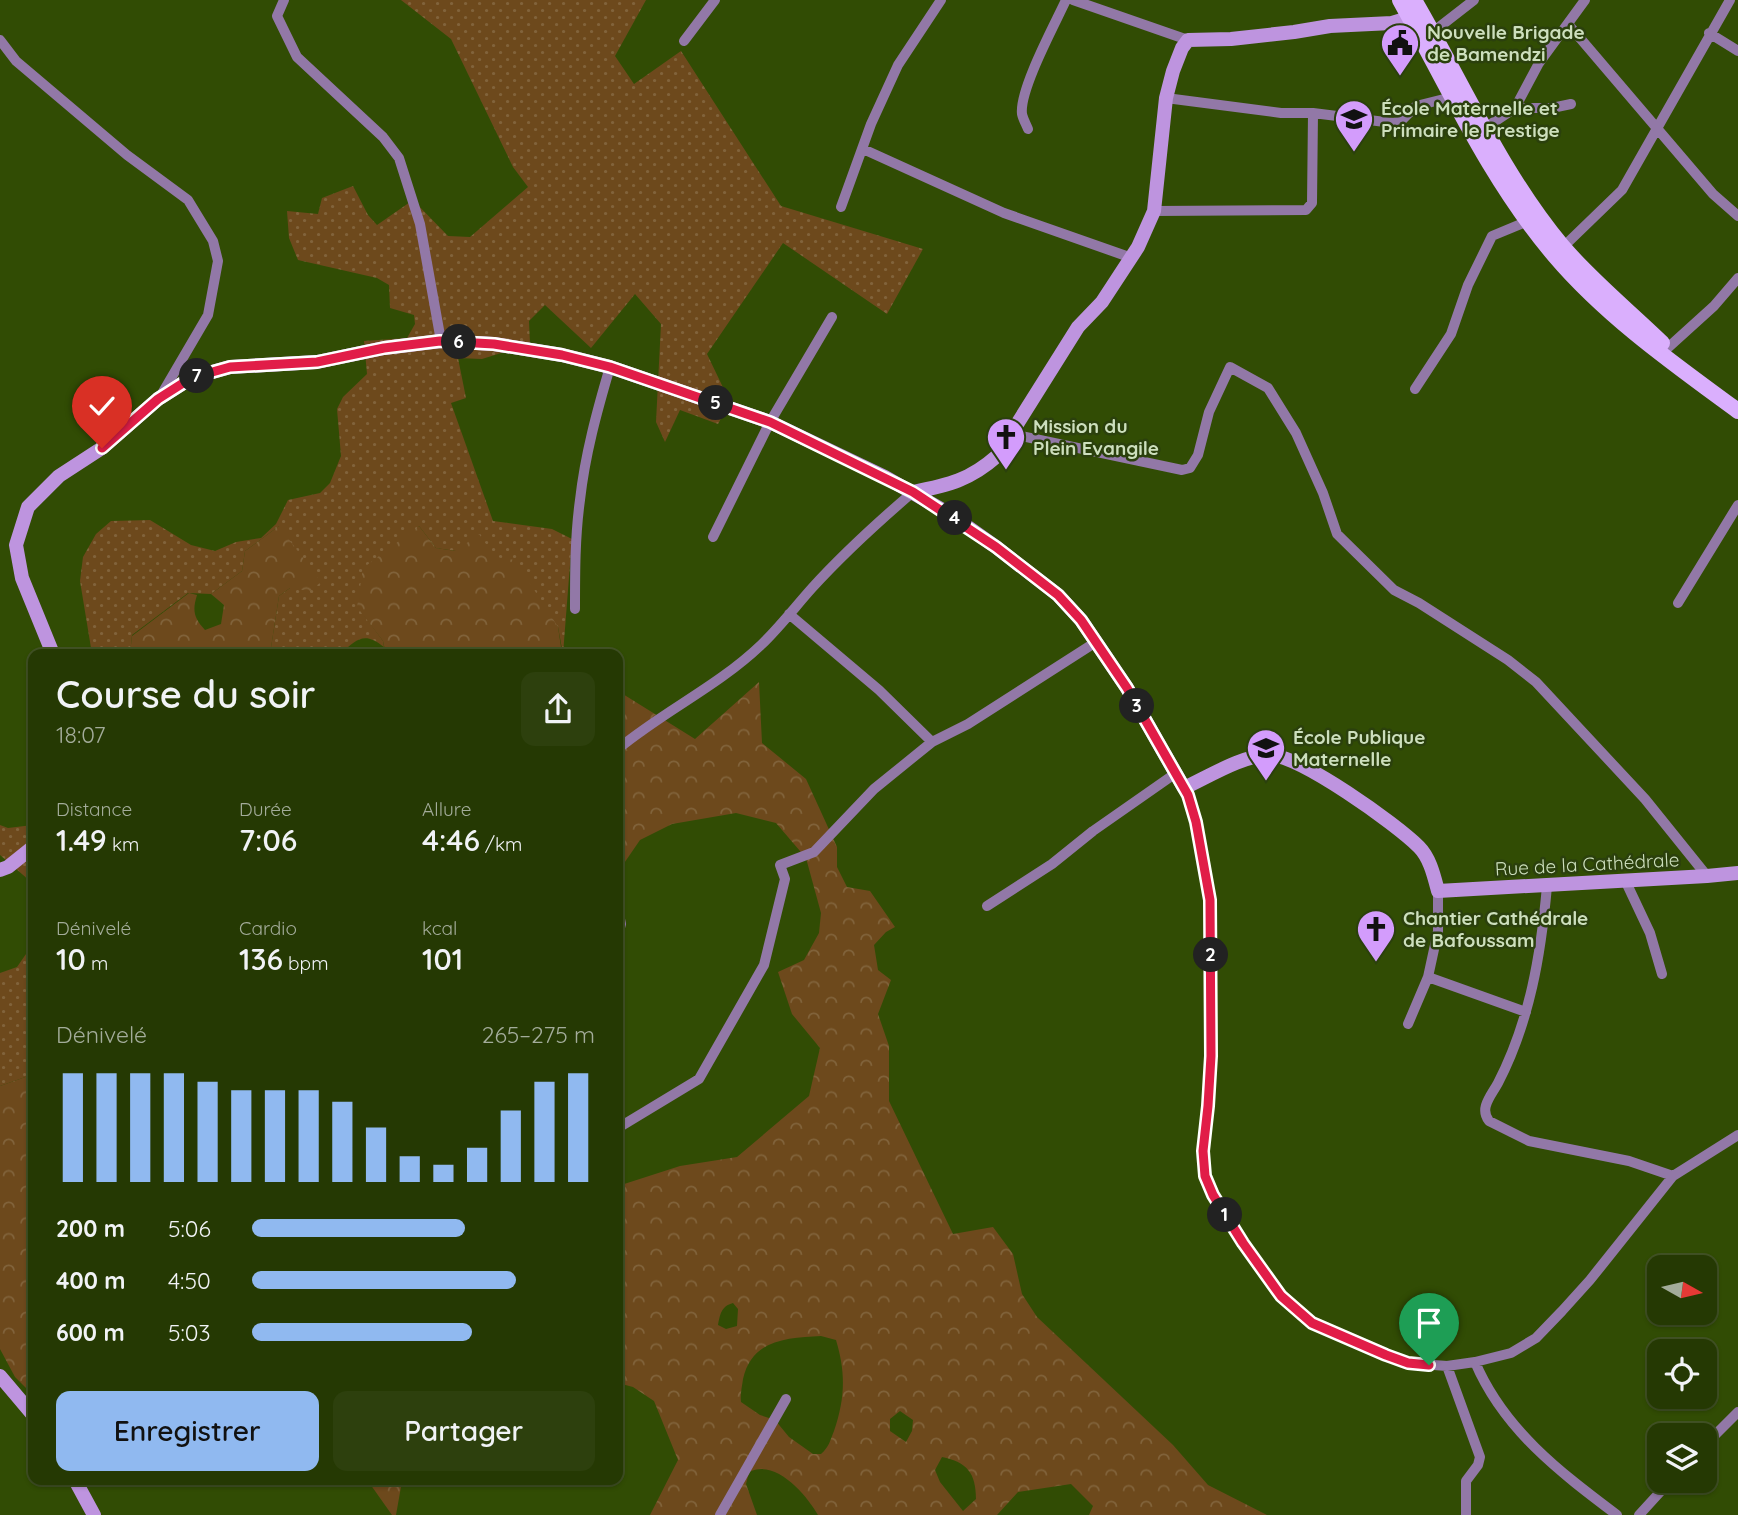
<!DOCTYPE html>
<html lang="fr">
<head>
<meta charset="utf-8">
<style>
	:root { --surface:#253903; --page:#2d400d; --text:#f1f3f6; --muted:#a3ac9a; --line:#425325; --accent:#90b9f0 }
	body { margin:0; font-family:Quicksand,sans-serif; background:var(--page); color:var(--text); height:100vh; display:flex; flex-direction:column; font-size:26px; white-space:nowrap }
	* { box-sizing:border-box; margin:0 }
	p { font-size:23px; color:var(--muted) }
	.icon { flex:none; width:38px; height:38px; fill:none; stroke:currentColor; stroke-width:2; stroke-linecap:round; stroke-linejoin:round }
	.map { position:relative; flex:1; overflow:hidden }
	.sheet { position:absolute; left:28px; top:649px; width:595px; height:836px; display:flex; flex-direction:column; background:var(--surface); border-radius:14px; box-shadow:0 2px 5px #0004,0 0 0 2px var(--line) }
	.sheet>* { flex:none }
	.needle { width:46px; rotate:98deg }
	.controls { position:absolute; left:1647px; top:1255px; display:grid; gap:14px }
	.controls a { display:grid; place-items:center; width:70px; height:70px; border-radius:14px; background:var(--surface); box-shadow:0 2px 5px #0004,0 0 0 2px var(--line); font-size:35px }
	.pin { position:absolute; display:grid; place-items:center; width:60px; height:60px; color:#fff; margin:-72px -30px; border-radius:50% 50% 50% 0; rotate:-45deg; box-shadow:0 0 7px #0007 }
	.pin .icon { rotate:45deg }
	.km { position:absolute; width:35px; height:35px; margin:-18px; border-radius:50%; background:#222; color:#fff; font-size:19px; line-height:35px; text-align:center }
	.round { display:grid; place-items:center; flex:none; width:74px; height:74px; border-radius:14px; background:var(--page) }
	.summary { display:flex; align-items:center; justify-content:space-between; height:119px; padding:0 28px }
	h1 { font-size:38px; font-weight:600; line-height:52px }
	.metrics { display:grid; grid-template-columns:repeat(3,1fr); gap:10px; height:119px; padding:7px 28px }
	.metrics div { display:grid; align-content:center }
	.metrics b { font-size:30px; font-weight:600 }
	.metrics small { font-size:19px; font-weight:400 }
	.metrics p { font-size:19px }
	.chart { height:196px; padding:14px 28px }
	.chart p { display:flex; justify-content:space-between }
	.chart svg { width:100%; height:126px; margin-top:7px; stroke:var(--accent); stroke-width:6 }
	.button { display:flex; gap:14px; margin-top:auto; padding:14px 28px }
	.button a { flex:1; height:80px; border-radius:14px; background:var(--accent); color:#111; font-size:28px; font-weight:600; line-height:80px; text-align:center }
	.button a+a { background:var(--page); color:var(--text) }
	ul { padding:0 28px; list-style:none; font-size:23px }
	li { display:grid; grid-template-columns:112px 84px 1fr; align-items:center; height:52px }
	li i { height:18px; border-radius:9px; background:var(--accent) }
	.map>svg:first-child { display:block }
	.grass { fill:url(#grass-dots) }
	.forest { fill:url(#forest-crowns); fill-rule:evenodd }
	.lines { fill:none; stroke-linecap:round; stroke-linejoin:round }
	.street { stroke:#9278a7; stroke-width:10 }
	.secondary { stroke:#be94df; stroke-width:14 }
	.primary { stroke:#daaffd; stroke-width:16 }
	.route-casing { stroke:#fff; stroke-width:14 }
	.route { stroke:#e11d48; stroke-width:9 }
	.labels { text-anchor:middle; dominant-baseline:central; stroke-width:5; stroke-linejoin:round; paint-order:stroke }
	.poi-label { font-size:19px; font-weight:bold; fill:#cddfbd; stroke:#2b400d; text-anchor:start }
	.street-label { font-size:19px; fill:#cddfbd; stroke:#2b400d }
</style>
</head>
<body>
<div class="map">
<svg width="1738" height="1515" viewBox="0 0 1738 1515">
	<defs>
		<pattern id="grass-dots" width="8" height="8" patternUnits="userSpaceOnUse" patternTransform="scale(1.75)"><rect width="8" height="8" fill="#6d491c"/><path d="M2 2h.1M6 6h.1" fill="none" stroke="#81633b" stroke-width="1.8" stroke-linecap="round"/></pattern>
		<pattern id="forest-crowns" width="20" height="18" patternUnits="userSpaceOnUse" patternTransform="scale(1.75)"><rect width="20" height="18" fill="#6d491c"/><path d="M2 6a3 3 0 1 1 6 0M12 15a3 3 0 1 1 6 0" fill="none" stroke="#81633b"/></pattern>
	</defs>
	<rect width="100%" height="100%" fill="#314c04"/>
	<!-- grass -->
	<path class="grass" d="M401 0H646L615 56 634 84 681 51 781 206 923 249 887 314 783 243 707 354 730 402 718 424 680 410 665 442 656 422 661 324 635 294 591 348 545 305 529 321 530 344 482 359 458 358 466 398 451 403 493 521 552 529 572 539 563 654 558 627 456 551 436 548 419 526 358 607 383 641 384 647C364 631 357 639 340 654H270L279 596 290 588 279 526 245 551 242 571 211 594 188 593 132 635 130 654H92L80 581 83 557 96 534 111 521 150 520 191 545 215 551 236 542 261 538 276 524 288 500 320 493 330 483 341 456 337 409 343 397 367 374 364 341 407 338 415 324 414 315 390 308 389 285 377 278 298 260 289 238 287 211 318 214 322 198 353 186 368 215 377 225 413 200 448 236 470 237 528 187 513 167 451 39Z
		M0 825 8 828 33 825V890L30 881 0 855Z
		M33 944V1072L31 1075 0 1086V973L17 967Z"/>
	<!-- forest -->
	<path class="forest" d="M279 526 321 582 310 591 290 588 279 596 270 654H130L132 636 189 593 197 595C192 611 194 618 205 630L221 624 224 605 211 594 242 571 245 551Z
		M419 526 436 548 456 551 479 534 495 557 515 560 558 627 562 654H386L383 641 357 607 363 568Z
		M759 682 762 743 806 779 837 847V867L847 887 870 891 895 927 886 932 874 945 878 970 891 980 878 1014 889 1046V1101L953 1234 993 1227 1013 1254 1022 1294 1037 1317 1173 1445 1208 1485 1267 1515H1089L1093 1506 1071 1484 1018 1492 997 1515H818C807 1495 775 1458 749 1472L746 1484 757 1515H650L678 1460 654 1401 633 1387 618 1383V1186L680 1166 737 1157 809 1096 820 1048 792 1014 778 972 804 960 819 933 821 913 806 858 776 823 736 813 672 824 640 840 618 872V691L695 739ZM733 1303 738 1309 737 1326 726 1329 718 1325C720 1315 721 1306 733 1303ZM821 1336 836 1340C846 1373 845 1399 834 1431 830 1441 829 1447 821 1454H813L789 1437 775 1420 760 1415 741 1402C740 1394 742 1387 743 1379 752 1339 787 1338 821 1336ZM900 1411 913 1420 912 1431 906 1442 890 1431V1419ZM942 1457C967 1462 976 1473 976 1499L963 1511 940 1482 935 1470Z
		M33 1072V1395L15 1377 0 1349V1086L31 1075Z
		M368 1481H402L396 1515H392Z"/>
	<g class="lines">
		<!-- street -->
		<path class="street" d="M284 0 277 16 297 57 383 137 399 158 420 224 441 341
			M1073 0 1188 40
			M1568 24 1713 194 1738 216
			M1709 33 1738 51
			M1429 35 1474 0
			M0 40 16 61 127 155 188 200 213 241 218 261 208 315 160 397
			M684 41 715 0
			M1166 98 1281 113H1313L1393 123 1400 122 1416 106 1452 97
			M1515 108H1552L1571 104
			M1028 129C1026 124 1023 119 1022 114 1019 90 1055 24 1066 0
			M1479 132 1515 108 1539 63 1585 0
			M863 149 1004 213 1132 258
			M841 207 871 124 898 65 941 0
			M1154 211 1306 210 1312 203 1313 113
			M1560 250 1622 190 1730 0
			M1661 354 1714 306 1738 278
			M1415 389 1451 334 1468 285 1492 236 1528 221
			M1012 434 1182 470 1190 468 1198 455 1209 412 1230 367 1268 388 1296 433 1323 493 1337 534 1394 590 1419 603 1508 660 1536 682 1645 799 1707 876
			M713 537 770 422 832 317
			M1678 603 1738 505
			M575 609C575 573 575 536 580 500 585 455 597 411 610 367
			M789 614 879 690 932 742
			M618 749C664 711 718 686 761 645 779 628 795 607 812 588 843 554 878 522 913 492
			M1184 788 1196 822 1210 899 1211 1056 1203 1151 1205 1176 1224 1213 1260 1267 1281 1296 1312 1323 1408 1363 1447 1366 1475 1362 1511 1353 1536 1338 1562 1311 1590 1280 1673 1176 1738 1135
			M1625 880 1650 933 1662 974
			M1547 886C1541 954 1530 1021 1498 1083 1491 1096 1479 1108 1489 1121L1529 1141 1629 1161 1673 1176
			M987 906 1052 864 1093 831 1176 773
			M618 909 621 924 618 935
			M1428 977 1526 1012
			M1408 1024 1428 977 1438 931V891
			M618 1128 699 1079 764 965 785 879 780 865 814 852 874 789 932 742 968 724 1096 642
			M1475 1362C1504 1430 1560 1472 1617 1515
			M1447 1366 1480 1457 1478 1465 1466 1481V1515
			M1704 1446 1738 1412
			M720 1515 786 1399
			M1639 1515 1671 1480"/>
		<!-- secondary -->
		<path class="secondary" d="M913 492C949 485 970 480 997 456L1078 327 1102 302 1138 247 1154 211 1166 98 1173 71 1182 48 1188 40 1231 39 1294 32 1330 26 1392 23 1418 15
			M53 654 22 578 16 545 28 507 59 476 102 448 158 399 191 378 230 367 317 362 384 348 441 341 494 344 562 355 610 367 770 422 885 477 948 513 996 547 1058 595 1081 620 1127 688 1184 788C1208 777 1243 755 1269 755 1300 755 1396 824 1419 847 1430 858 1434 876 1438 891L1707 876 1738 873
			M0 870 8 867 33 847
			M0 1376 33 1415
			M75 1480 94 1515"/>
		<!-- primary -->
		<path class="primary" d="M1400 0C1448 86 1490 180 1555 256 1607 317 1674 364 1738 411
			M1414 0C1462 82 1501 173 1562 246 1592 281 1629 311 1662 343"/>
	</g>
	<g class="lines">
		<!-- route casing -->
		<g class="route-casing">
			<path id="route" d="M102 448 158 399 191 378 230 367 317 362 384 348 440 341 494 344 562 355 610 367 770 422 913 492 996 547 1058 595 1081 620 1127 688 1188 795 1196 822 1210 900 1211 1056 1208 1106 1203 1151 1205 1176 1213 1195 1243 1243 1281 1296 1312 1323 1386 1355 1408 1363 1429 1365"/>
		</g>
		<!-- route -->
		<use href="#route" class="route"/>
	</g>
	<!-- icons -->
	<defs>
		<g id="civic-pin" transform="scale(2.0125)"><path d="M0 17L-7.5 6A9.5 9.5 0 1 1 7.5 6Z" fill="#d39cfc" stroke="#2b400d"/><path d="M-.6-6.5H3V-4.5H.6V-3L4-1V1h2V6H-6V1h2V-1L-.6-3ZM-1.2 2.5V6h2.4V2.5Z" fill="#111"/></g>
		<g id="school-pin" transform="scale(2.0125)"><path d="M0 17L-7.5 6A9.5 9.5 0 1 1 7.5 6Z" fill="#d39cfc" stroke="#2b400d"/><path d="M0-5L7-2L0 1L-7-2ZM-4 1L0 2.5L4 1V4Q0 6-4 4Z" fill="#111"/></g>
		<g id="church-pin" transform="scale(2.0125)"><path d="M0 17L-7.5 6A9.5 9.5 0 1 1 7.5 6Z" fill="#d39cfc" stroke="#2b400d"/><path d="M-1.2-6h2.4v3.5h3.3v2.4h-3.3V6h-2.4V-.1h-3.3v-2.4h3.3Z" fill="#111"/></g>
	</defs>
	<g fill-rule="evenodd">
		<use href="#civic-pin" x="1400" y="43"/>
		<use href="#school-pin" x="1354" y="119"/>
		<use href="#church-pin" x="1006" y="437"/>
		<use href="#school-pin" x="1266" y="748"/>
		<use href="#church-pin" x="1376" y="929"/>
	</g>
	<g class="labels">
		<!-- poi labels -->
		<g class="poi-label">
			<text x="1427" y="32">Nouvelle Brigade<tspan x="1427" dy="22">de Bamendzi</tspan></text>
			<text x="1381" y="108">École Maternelle et<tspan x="1381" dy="22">Primaire le Prestige</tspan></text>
			<text x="1033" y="426">Mission du<tspan x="1033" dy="22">Plein Evangile</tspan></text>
			<text x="1293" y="737">École Publique<tspan x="1293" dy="22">Maternelle</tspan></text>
			<text x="1403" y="918">Chantier Cathédrale<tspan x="1403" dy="22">de Bafoussam</tspan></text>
		</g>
		<!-- street labels -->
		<g class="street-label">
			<text transform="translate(1587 864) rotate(-3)">Rue de la Cathédrale</text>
		</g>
	</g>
</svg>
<div class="controls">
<a><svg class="needle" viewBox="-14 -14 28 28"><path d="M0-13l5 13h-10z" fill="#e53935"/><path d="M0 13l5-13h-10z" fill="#a3ac9a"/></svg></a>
<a><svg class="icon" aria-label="locate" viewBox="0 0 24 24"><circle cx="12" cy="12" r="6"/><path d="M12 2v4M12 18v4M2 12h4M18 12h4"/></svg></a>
<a><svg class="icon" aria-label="layers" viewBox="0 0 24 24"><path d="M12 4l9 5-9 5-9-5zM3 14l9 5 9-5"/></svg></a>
</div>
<div class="pin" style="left:1429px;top:1365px;background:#1e9e55"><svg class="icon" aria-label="arrive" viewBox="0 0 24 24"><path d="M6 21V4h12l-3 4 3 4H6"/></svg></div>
<div class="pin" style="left:102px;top:448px;background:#d93025"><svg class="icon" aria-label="check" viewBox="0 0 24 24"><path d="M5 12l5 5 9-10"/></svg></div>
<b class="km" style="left:1225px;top:1215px">1</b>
<b class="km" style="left:1211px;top:955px">2</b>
<b class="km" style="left:1137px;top:706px">3</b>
<b class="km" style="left:955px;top:518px">4</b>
<b class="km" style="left:716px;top:403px">5</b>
<b class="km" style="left:459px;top:342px">6</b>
<b class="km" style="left:197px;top:376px">7</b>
<section class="sheet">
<div class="summary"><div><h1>Course du soir</h1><p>18:07</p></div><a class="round"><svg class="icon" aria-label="share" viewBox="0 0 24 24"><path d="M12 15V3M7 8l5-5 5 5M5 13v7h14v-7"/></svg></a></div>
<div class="metrics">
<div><p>Distance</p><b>1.49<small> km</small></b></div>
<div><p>Durée</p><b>7:06</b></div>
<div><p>Allure</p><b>4:46<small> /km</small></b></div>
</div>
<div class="metrics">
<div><p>Dénivelé</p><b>10<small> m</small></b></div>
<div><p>Cardio</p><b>136<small> bpm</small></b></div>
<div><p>kcal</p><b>101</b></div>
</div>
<div class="chart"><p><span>Dénivelé</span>265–275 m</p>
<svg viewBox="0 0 160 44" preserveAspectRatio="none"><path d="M5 44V6M15 44V6M25 44V6M35 44V6M45 44V9M55 44V12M65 44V12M75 44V12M85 44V16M95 44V25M105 44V35M115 44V38M125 44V32M135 44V19M145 44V9M155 44V6"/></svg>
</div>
<ul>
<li><b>200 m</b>5:06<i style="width:62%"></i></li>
<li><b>400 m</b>4:50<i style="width:77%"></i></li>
<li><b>600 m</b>5:03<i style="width:64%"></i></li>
</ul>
<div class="button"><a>Enregistrer</a><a>Partager</a></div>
</section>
</div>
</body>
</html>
